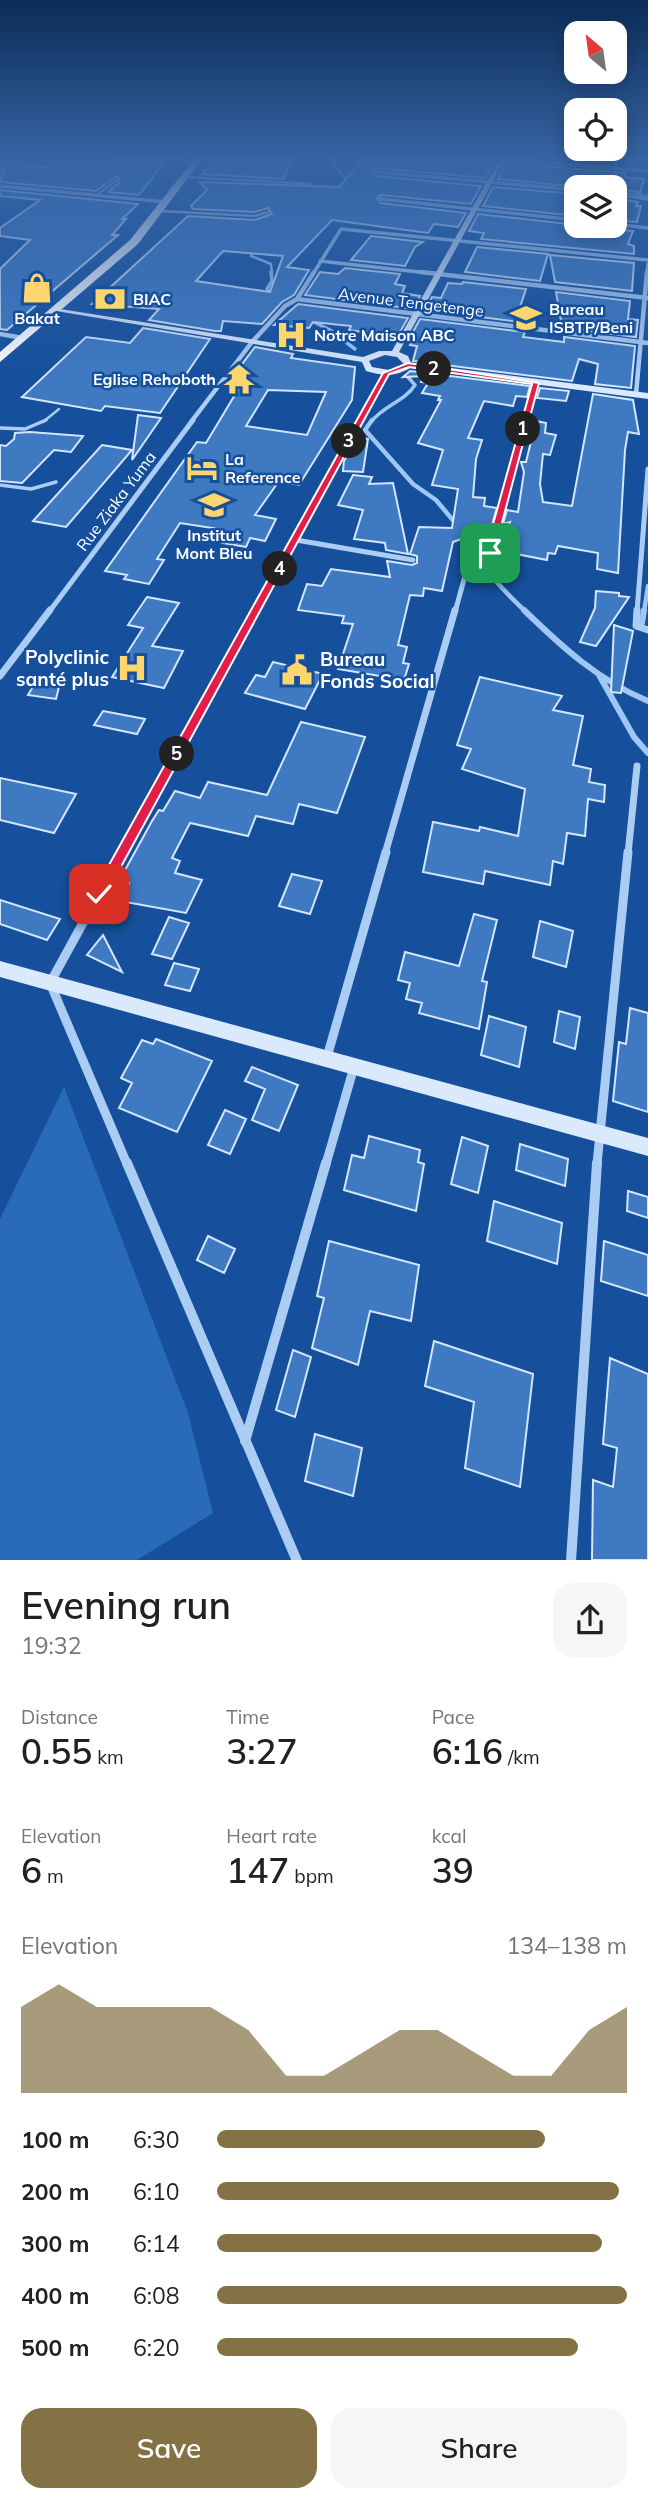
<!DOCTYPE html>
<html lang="en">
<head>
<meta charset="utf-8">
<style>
	:root { --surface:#fff; --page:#f6f6f6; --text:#202124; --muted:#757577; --accent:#847245 }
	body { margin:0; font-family:Mulish,sans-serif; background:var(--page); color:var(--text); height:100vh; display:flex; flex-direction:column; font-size:26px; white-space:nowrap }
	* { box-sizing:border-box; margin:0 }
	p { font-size:23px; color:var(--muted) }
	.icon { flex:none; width:38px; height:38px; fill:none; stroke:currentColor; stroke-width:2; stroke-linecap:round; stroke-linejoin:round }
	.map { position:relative; height:1560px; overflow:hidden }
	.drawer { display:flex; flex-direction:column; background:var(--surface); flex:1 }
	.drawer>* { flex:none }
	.needle { width:46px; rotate:331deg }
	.buttons { position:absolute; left:564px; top:21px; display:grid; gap:14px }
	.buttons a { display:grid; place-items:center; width:63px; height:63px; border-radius:14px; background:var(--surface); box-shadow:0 4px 18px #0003; font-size:35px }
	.pin { position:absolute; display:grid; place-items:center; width:60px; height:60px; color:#fff; margin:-30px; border-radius:14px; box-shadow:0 4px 10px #0006 }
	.km { position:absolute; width:35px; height:35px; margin:-18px; border-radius:50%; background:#222; color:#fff; font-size:19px; line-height:35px; text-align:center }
	.round { display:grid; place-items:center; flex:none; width:74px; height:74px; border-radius:21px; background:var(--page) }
	.overview { display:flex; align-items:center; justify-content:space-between; height:119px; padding:0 21px }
	h1 { font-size:38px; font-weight:600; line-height:52px }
	.stats { display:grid; grid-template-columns:repeat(3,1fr); gap:10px; height:119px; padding:7px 21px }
	.stats div { display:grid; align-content:center }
	.stats b { font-size:35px; font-weight:600 }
	.stats small { font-size:19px; font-weight:400 }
	.stats p { font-size:19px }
	.chart { height:196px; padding:14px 21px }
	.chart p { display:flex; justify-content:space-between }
	.chart svg { width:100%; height:126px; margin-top:7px; fill:var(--accent); opacity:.7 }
	.action { display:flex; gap:14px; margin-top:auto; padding:14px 21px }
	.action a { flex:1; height:80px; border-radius:21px; background:var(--accent); color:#fff; font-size:28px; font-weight:600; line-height:80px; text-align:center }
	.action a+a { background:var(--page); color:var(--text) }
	ul { padding:0 21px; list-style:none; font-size:23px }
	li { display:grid; grid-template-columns:112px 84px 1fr; align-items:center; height:52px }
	li i { height:18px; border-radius:9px; background:var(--accent) }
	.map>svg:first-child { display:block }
	.green { fill:#296ab9 }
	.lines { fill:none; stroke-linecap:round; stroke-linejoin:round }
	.stream-far3 { stroke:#9ec7f5; stroke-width:2.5 }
	.stream-far2 { stroke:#9ec7f5; stroke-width:3.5 }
	.stream-far1 { stroke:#9ec7f5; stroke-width:4.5 }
	.stream { stroke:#9ec7f5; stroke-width:6 }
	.building { fill:#3e79c2; stroke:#d3e6fd; stroke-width:2; fill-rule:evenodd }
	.lane-far1 { stroke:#abccf3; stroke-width:2.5 }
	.lane { stroke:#abccf3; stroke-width:3.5 }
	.street-far5 { stroke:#abccf3; stroke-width:3.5 }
	.street-far4 { stroke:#abccf3; stroke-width:4.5 }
	.street-far3 { stroke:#abccf3; stroke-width:5 }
	.street-far2 { stroke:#abccf3; stroke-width:7 }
	.street-far1 { stroke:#abccf3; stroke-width:9 }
	.street { stroke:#abccf3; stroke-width:10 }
	.secondary { fill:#dbe9fc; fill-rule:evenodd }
	.highway { fill:#fff; fill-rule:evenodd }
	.route { fill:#e11d48; stroke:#fff; stroke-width:2 }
	.labels { text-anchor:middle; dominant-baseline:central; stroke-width:5; stroke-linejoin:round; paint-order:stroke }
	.far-poi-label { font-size:16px; font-weight:bold; fill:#fff; stroke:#16509c; text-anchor:start }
	.far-street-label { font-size:16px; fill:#fff; stroke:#16509c }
	.poi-label { font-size:19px; font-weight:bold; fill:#fff; stroke:#16509c; text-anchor:end }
</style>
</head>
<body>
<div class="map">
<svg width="648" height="1561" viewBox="0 0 648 1561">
	<rect width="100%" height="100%" fill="#16509c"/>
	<!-- green -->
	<path class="green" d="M64 1087 188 1413 213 1513 137 1560H0V1219Z"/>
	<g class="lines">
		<!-- stream-far3 -->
		<path class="stream-far3" d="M335 158 333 162 341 174 352 182
			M613 158 616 159V180
			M614 192 648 196
			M253 248 251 256 271 264 272 274"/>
		<!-- stream-far2 -->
		<path class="stream-far2" d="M271 272 272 281 267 289 273 296
			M306 318 330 330 355 349
			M371 422C383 406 405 401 415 385L407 376"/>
		<!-- stream-far1 -->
		<path class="stream-far1" d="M372 420 365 430 413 484 436 500 457 525
			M465 532 476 538C476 567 506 592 526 612
			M644 612 648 586"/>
		<!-- stream -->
		<path class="stream" d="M524 610C561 646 599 681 648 701
			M642 623 644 610
			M599 675 634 737 648 753"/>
	</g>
	<!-- building -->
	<path class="building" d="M114 158H135L138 163 163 164 139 195 108 192 120 182 117 176 96 191 0 182 4 169 13 164 47 167 52 163 106 165Z
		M215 158H293L283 179 203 174Z
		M364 158H494L495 161 486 178 374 168 372 173 376 176 481 186 471 204 381 195 377 198 381 203 466 213 458 227 434 224 428 233 332 220 287 267 309 270 294 295 282 302 262 324 223 321 221 331H215L149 320 159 309 92 304 188 216 255 220 272 214 268 208 255 212 193 209 191 206 207 190 200 182 339 187ZM223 251 283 256 270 292 196 281Z
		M506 163 625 173V177L644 179 640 193 614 187H579L498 179Z
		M493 187 576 194V216L483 206Z
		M0 190 138 204 122 219H126L112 235H118L7 330 0 329V269L30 240 0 236V228L40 200 0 196Z
		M614 198 638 202 636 206H641L637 222 614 220Z
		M478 214 633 231 628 244 634 246V254L481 239 484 233 469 231Z
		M371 236 423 242 415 247 405 266 351 260Z
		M477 247 548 254 540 281 465 272Z
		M550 255 634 263 632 291 555 282Z
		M345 268 400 274 395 284 405 286 402 293 420 296 413 309 305 295 320 272 338 274Z
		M463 282 526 289 518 313 530 314 527 323 425 310 432 297 441 298 448 283 462 284Z
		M556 292 630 301 628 319 638 320 636 337 562 327Z
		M298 304 408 318 397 337 349 330 351 326 313 322 309 328 274 325Z
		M420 319 525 332 523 337 564 342V337L635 346 631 388 595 384 598 364 579 359 572 381 413 361 417 346 410 345 414 339H409Z
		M143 328 210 339 160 413 105 406 101 411 22 397 86 337 130 343Z
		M255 347 293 354 291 358 355 367 352 400 299 485 279 481 255 515 276 519 265 541 250 538 246 547 223 543 230 535 217 533 219 529 180 523 157 559 164 560 149 584 124 579 127 575 105 571 197 442 206 443 248 373 236 372ZM268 390 326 392 307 435 246 426Z
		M410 371 530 386 527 397 516 396 513 406 484 401 468 438 482 440 476 459 473 497 485 498 484 506 497 508 491 528 453 542 442 591 424 588 423 596 410 595 398 645 407 647 403 663 409 664 404 680 338 669 353 624 342 623 344 616 298 610 307 584 322 586 331 569 390 577 387 561 412 565 417 563V556L410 554 419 527 452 528 458 489 432 485 443 450 418 443 441 400H438L440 396 422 393 428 383 421 382 423 376 403 377Z
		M540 388 569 391 566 401 537 398Z
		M593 394 633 400 639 434 628 432 625 450 618 573 597 569 598 553 558 546 555 554 548 553 547 560 501 551 510 522 503 524 507 510 518 512 524 472 521 462H526L536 421 546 423 545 433 556 435 550 455 543 454 540 484 543 502 572 506Z
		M138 415 161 418 132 460Z
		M30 432 83 436 71 452 54 450 22 483 0 481V445L6 446 14 439 15 433Z
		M358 437 368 439 363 472 343 471 344 461Z
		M102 445 132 450 66 527 33 521Z
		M353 475 372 477 369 484 393 483 408 554 386 550 385 543 354 539 363 510 338 505Z
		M596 591 619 593V596L629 597 596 646 580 642 595 608Z
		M147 597 179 603 152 646 183 651 164 688 112 677 143 628 128 625Z
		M614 625 633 631 621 693 611 692Z
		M273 662 323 674 305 709 245 693 256 675 265 677Z
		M39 676 61 679 56 699 28 695Z
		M480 677 562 696 553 710 583 716 573 765 591 769 589 782 605 785 604 802 588 799 585 836 567 833 563 864 553 861 550 885 485 871 483 884 423 872 433 822 479 831 480 827 518 836 525 789 462 769 471 749 457 745Z
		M103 711 145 719 137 734 94 725Z
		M301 722 365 737 337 813 299 804 293 824 256 816 248 836 190 823 172 858 180 861 175 873 202 880 186 913 120 901 129 883 119 881 152 821 159 810 163 811 175 791 200 798 208 782 267 795Z
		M0 778 76 794 54 833 0 820Z
		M292 874 322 881 310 914 279 906Z
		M0 900 60 919 47 940 0 924Z
		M474 914 497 920 482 981 487 982 479 1029 419 1013 422 1003 406 999 410 983 398 980 405 952 459 966Z
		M169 917 189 923 172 959 152 954Z
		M540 921 573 931 566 967 533 957Z
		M103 935 122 972 87 955Z
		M174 963 199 969 190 991 165 985Z
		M630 1008 648 1013V1112L613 1101 619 1042 626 1044Z
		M559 1011 580 1017 575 1049 554 1042Z
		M489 1016 526 1027 519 1067 481 1055Z
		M156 1039 212 1061 177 1132 119 1108 132 1083 121 1078 142 1040 153 1044Z
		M252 1067 298 1085 279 1131 252 1120 265 1089 245 1081Z
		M225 1110 246 1119 230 1154 208 1145Z
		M369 1136 420 1150 418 1162 424 1164 416 1211 344 1190 352 1155 364 1158Z
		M462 1137 488 1146 478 1193 451 1184Z
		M520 1144 568 1159 565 1186 516 1170Z
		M628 1191 648 1197V1218L627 1211Z
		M494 1201 562 1223 557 1264 487 1241Z
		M208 1236 235 1249 224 1273 197 1260Z
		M329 1241 419 1265 411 1321 370 1311 358 1365 312 1348 324 1298 317 1296Z
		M604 1241 648 1255V1296L601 1281Z
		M434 1341 533 1374 520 1487 465 1468 474 1402 425 1386Z
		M293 1350 311 1357 295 1417 276 1410Z
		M610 1358 648 1374V1560H592L593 1480 613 1487 617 1448 603 1444Z
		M315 1434 362 1448 353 1496 305 1481Z"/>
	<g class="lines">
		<!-- lane-far1 -->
		<path class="lane-far1" d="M139 159 197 161
			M0 165V172
			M186 177 310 184
			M97 195 117 180
			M159 211 255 216 268 212
			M43 422 59 409"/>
		<!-- lane -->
		<path class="lane" d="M0 428 25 429 46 420
			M0 485 31 489 56 482"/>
		<!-- street-far5 -->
		<path class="street-far5" d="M498 158 648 171
			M376 172 576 190
			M0 186 166 202
			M614 194 648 199
			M381 199 576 220
			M614 224 648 228
			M320 261 437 274
			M313 274 341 229 648 260
			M647 274 648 264"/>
		<!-- street-far4 -->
		<path class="street-far4" d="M421 272 648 298
			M297 299 648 343
			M0 334 23 338
			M636 394 647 272
			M191 422 252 342 285 306 297 299 314 272
			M360 422 387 373
			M525 422 536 383"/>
		<!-- street-far3 -->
		<path class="street-far3" d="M296 540 413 560
			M490 553 526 420
			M49 612 193 420
			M255 612 361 420
			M455 612 465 576
			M637 612 648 469"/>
		<!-- street-far2 -->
		<path class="street-far2" d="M637 610 636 626 648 630
			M0 676 50 610
			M121 854 256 610
			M385 854 455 610
			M628 854 637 766"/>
		<!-- street-far1 -->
		<path class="street-far1" d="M122 852 50 983 127 1164
			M327 1057 386 852
			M326 1164 354 1067
			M597 1164 628 852"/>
		<!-- street -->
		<path class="street" d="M127 1163 297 1561
			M245 1441 326 1163
			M571 1561 597 1163"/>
		<!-- secondary -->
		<path class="secondary" d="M500 158H506L399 352 408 356 411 363 648 393V399L410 368C395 377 382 376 366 371L362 362 50 310 54 308 363 357 379 351H392ZM385 355 397 357 404 364 389 370 372 367 369 361Z
			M0 961 648 1138V1156L0 977Z"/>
		<!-- highway -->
		<path class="highway" d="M195 158H203L138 244 0 362V352L130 240Z"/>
	</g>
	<!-- sky -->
	<linearGradient id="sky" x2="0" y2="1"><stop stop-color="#0c2c56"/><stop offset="0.42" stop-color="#3664a4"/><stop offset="1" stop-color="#3664a4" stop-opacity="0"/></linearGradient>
	<rect width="648" height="376" fill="url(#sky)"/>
	<!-- route -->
	<path class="route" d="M408 363 539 383 494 553 490 555 485 553 532 384 409 367 389 374 104 898H95V890L383 373Z"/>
	<!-- icons -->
	<defs>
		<g id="shop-bare" transform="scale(2.415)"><path d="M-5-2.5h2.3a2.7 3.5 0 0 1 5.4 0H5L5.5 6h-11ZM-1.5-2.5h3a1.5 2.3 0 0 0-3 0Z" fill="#ffd56d" stroke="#16509c" stroke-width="2.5" paint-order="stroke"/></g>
		<g id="bank-bare" transform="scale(2.415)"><path d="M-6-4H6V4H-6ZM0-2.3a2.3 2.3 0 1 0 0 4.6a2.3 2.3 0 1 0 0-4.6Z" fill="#ffd56d" stroke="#16509c" stroke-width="2.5" paint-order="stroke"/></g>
		<g id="university-bare" transform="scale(2.415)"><path d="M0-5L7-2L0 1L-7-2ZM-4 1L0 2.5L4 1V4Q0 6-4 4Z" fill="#ffd56d" stroke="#16509c" stroke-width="2.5" paint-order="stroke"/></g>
		<g id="hospital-bare" transform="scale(2.415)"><path d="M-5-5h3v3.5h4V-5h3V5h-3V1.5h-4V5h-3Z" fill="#ffd56d" stroke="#16509c" stroke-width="2.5" paint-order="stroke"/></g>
		<g id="temple-bare" transform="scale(2.415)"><path d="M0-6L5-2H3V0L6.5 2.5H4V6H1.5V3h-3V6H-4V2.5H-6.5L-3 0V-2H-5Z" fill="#ffd56d" stroke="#16509c" stroke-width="2.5" paint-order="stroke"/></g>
		<g id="hotel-bare" transform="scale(2.415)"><path d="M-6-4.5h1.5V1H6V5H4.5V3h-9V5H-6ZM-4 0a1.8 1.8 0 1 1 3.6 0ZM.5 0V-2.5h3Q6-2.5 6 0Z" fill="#ffd56d" stroke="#16509c" stroke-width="2.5" paint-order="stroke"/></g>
		<g id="school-bare" transform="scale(2.415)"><path d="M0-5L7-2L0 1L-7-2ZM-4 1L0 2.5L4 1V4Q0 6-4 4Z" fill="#ffd56d" stroke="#16509c" stroke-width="2.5" paint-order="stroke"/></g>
		<g id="civic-bare" transform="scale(2.415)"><path d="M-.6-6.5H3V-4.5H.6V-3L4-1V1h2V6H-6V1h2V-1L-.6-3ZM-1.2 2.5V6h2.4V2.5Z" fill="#ffd56d" stroke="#16509c" stroke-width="2.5" paint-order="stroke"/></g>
	</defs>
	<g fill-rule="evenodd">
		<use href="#shop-bare" x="37" y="288"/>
		<use href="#bank-bare" x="110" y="299"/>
		<use href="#university-bare" x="526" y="318"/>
		<use href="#hospital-bare" x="291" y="335"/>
		<use href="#temple-bare" x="239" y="379"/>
		<use href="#hotel-bare" x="202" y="468"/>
		<use href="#school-bare" x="214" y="505"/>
		<use href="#hospital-bare" x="132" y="668"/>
		<use href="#civic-bare" x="297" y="670"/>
	</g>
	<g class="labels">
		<!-- far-poi labels -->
		<g class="far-poi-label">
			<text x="133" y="299">BIAC</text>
			<text x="549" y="309">Bureau<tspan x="549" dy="18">ISBTP/Beni</tspan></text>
			<text x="37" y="318" text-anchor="middle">Bakat</text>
			<text x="314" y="335">Notre Maison ABC</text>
			<text x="216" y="379" text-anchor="end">Eglise Rehoboth</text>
			<text x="225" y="459">La<tspan x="225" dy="18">Reference</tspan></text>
			<text x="214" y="535" text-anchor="middle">Institut<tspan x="214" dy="18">Mont Bleu</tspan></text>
		</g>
		<!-- far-street labels -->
		<g class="far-street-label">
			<text transform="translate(411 302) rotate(7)">Avenue Tengetenge</text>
			<text transform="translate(116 501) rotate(-53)">Rue Ziaka Yuma</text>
		</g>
		<!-- poi labels -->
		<g class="poi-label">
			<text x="109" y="657">Polyclinic<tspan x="109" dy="22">santé plus</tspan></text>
			<text x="320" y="659" text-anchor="start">Bureau<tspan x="320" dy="22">Fonds Social</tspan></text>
		</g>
	</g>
</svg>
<div class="buttons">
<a><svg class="needle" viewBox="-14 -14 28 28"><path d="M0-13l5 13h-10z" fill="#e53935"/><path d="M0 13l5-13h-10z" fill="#757577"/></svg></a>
<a><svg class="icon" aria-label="locate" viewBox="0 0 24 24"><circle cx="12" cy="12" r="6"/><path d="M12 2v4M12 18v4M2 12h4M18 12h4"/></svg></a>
<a><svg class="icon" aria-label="layers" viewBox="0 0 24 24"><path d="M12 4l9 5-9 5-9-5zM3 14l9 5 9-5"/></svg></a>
</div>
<div class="pin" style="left:490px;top:553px;background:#1e9e55"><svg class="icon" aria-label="arrive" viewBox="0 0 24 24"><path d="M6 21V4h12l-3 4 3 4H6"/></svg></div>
<div class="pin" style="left:99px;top:894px;background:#d93025"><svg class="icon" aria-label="check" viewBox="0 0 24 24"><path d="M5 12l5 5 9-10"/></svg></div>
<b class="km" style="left:523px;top:429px">1</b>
<b class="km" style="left:434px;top:369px">2</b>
<b class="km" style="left:349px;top:441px">3</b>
<b class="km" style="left:280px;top:569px">4</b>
<b class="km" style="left:177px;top:754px">5</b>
</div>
<section class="drawer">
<div class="overview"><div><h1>Evening run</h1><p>19:32</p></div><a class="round"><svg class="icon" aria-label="share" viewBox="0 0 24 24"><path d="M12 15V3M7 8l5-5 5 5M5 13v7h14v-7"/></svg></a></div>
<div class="stats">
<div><p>Distance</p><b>0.55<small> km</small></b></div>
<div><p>Time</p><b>3:27</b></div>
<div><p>Pace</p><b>6:16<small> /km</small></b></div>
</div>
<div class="stats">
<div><p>Elevation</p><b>6<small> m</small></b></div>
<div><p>Heart rate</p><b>147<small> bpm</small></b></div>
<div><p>kcal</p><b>39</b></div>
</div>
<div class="chart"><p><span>Elevation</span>134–138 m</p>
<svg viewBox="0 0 160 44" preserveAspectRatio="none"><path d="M0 44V14L10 6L20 14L30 14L40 14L50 14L60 22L70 38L80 38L90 30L100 22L110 22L120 30L130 38L140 38L150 22L160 14V44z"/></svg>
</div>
<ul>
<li><b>100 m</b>6:30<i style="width:80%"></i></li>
<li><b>200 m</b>6:10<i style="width:98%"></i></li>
<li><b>300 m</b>6:14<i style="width:94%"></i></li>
<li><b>400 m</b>6:08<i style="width:100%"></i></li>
<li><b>500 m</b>6:20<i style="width:88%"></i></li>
</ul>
<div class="action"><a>Save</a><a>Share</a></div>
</section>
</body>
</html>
